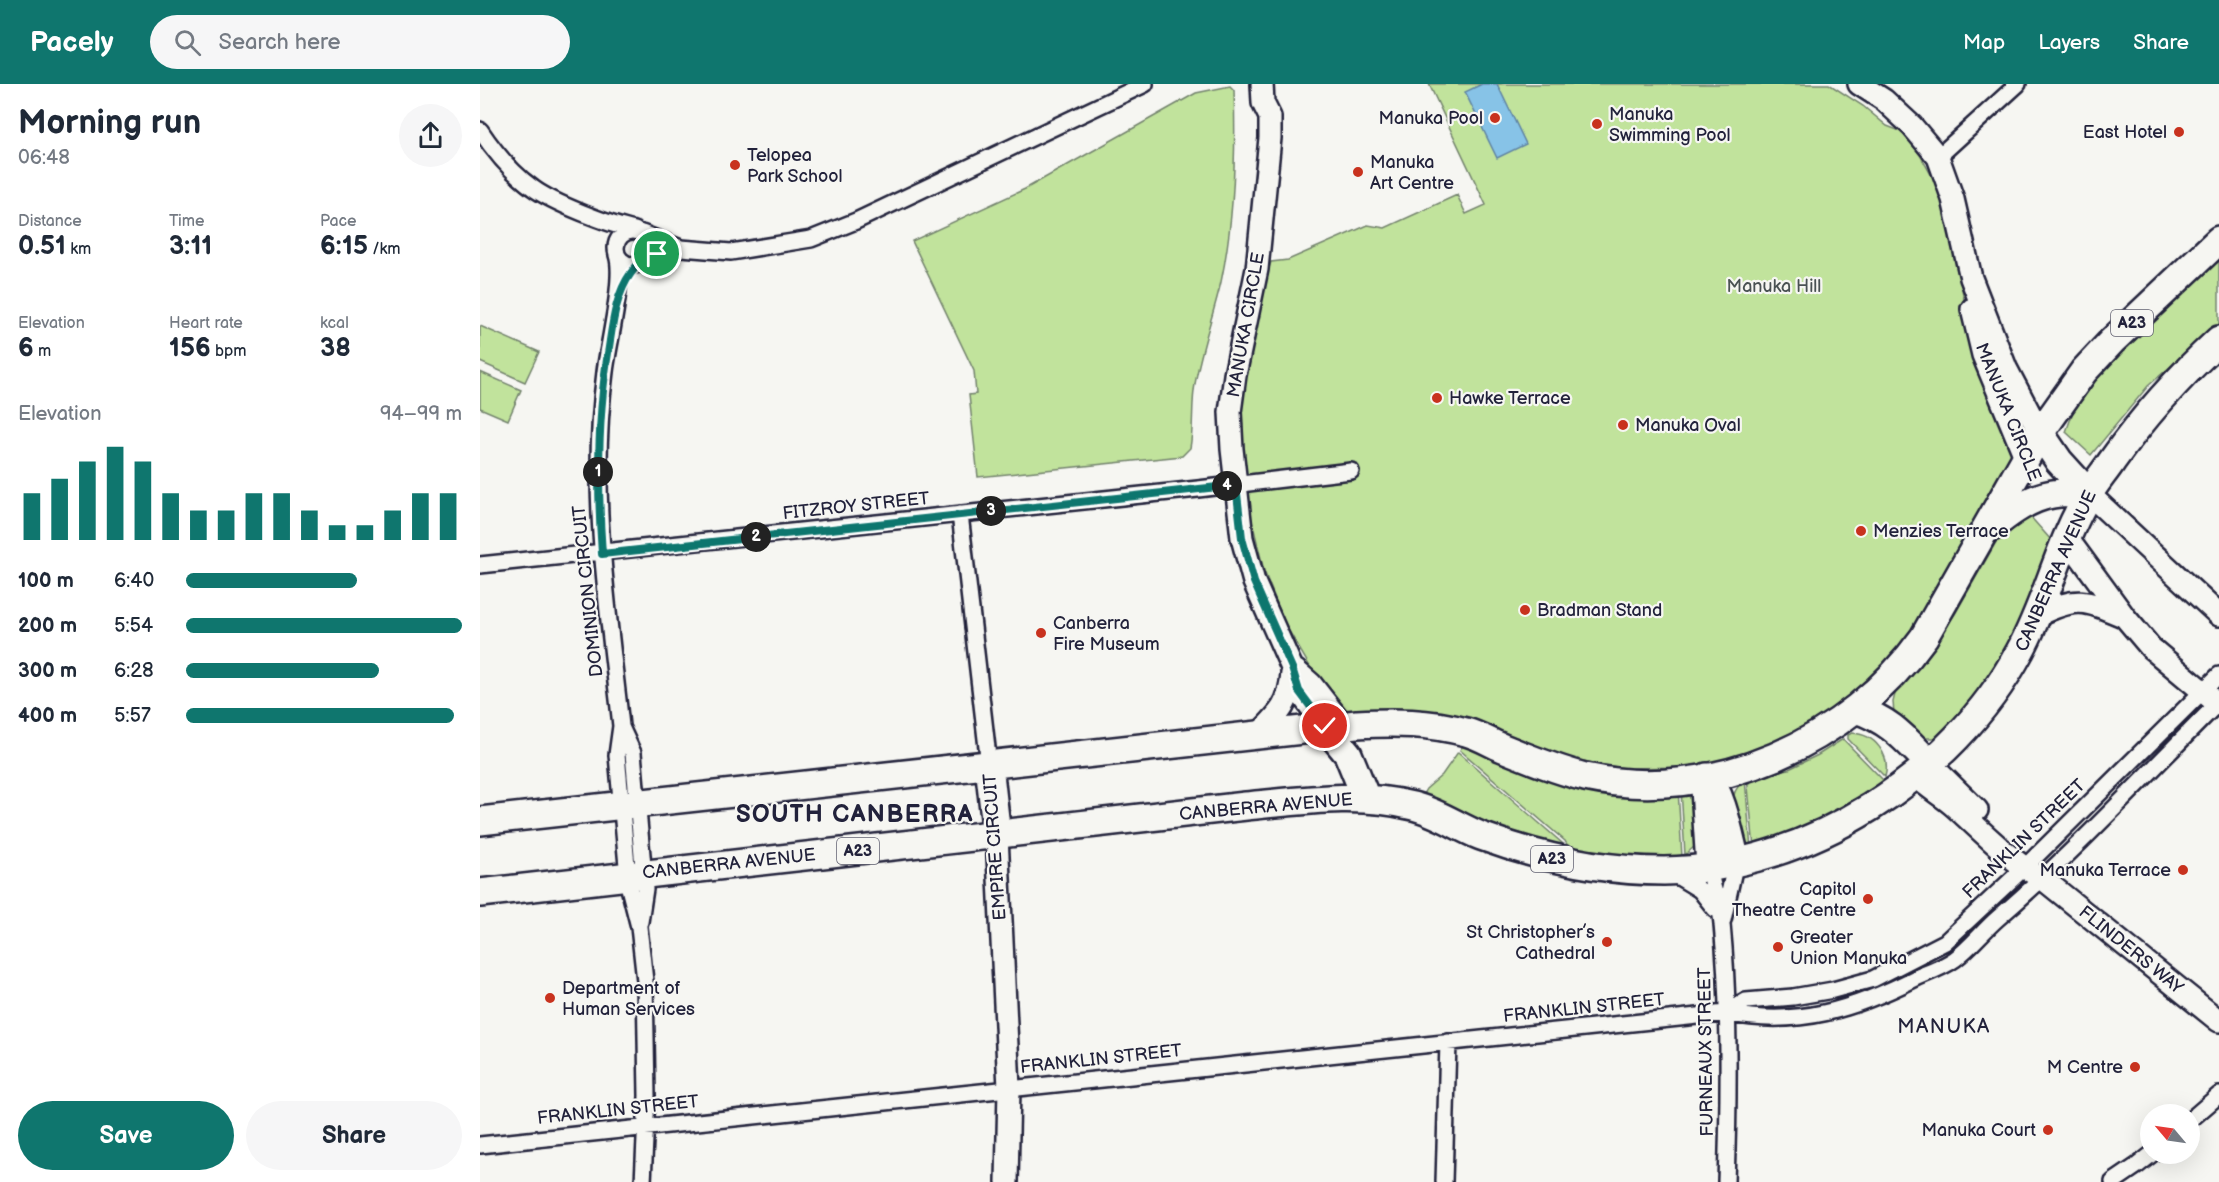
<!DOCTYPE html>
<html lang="en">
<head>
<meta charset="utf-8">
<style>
	:root { --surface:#fff; --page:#f6f6f7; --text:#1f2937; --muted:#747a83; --accent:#0f766e }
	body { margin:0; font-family:"Balsamiq Sans",sans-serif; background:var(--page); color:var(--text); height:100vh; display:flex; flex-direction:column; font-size:22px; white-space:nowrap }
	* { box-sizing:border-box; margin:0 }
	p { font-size:20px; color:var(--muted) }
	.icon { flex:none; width:33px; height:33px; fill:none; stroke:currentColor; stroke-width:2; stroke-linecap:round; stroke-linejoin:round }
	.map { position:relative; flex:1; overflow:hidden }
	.side { display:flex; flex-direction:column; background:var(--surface); width:480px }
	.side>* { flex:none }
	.needle { width:39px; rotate:299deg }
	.fabs { position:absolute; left:1660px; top:1020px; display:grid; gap:12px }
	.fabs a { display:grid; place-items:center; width:60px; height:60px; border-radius:50%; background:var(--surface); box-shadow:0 6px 24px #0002; font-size:30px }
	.pin { position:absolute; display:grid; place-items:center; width:51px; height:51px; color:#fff; margin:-26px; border:3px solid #fff; border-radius:50%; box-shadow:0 2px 6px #0007 }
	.km { position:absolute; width:30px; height:30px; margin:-15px; border-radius:50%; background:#222; color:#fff; font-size:16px; line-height:30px; text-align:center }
	.round { display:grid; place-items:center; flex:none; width:63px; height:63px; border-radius:32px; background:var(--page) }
	.summary { display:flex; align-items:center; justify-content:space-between; height:102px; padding:0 18px }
	h1 { font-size:33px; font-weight:700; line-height:45px }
	.stats { display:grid; grid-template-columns:repeat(3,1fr); gap:9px; height:102px; padding:6px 18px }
	.stats div { display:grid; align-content:center }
	.stats b { font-size:26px; font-weight:700 }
	.stats small { font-size:16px; font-weight:400 }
	.stats p { font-size:16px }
	.chart { height:168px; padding:12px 18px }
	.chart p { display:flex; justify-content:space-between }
	.chart svg { width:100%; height:108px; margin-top:6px; stroke:var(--accent); stroke-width:6 }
	.primary-button { display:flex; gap:12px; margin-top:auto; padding:12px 18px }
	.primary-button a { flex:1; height:69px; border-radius:36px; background:var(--accent); color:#fff; font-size:24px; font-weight:700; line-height:69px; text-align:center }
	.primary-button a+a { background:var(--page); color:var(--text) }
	ul { padding:0 18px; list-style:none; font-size:20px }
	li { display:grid; grid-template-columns:96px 72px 1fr; align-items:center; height:45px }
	li i { height:15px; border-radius:8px; background:var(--accent) }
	header { display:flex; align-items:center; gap:36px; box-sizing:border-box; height:84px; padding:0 30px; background:var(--accent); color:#fff }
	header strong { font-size:28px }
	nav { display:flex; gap:33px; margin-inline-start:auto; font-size:21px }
	.search { width:420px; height:54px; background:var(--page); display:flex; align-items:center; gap:15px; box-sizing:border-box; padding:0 21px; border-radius:33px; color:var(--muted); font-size:22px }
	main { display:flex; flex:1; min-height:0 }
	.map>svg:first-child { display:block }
	.green { fill:#c1e39c; stroke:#72826c; stroke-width:1.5 }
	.water { fill:#87c3e7; stroke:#5f83a2; stroke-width:1.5 }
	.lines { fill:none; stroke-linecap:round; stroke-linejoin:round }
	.street-casing { stroke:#22223b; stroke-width:20 }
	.secondary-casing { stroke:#22223b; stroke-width:26 }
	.highway-casing { stroke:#22223b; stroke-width:32 }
	.street { stroke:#f6f6f2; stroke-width:15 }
	.secondary { stroke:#f6f6f2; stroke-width:21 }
	.highway { stroke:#f6f6f2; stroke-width:27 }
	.route-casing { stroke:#fff; stroke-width:12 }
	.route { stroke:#0f766e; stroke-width:8 }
	.poi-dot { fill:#c8321e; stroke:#f6f6f2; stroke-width:2 }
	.labels { text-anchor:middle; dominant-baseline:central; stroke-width:4.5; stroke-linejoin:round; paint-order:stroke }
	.shield { fill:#f6f6f2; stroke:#626272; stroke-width:1.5 }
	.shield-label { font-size:16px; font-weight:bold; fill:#22223b }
	.poi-label { font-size:18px; fill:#22223b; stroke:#f6f6f2; text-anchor:start }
	.park-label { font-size:18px; fill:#4a5253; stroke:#f6f6f2 }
	.street-label { font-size:18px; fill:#22223b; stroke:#f6f6f2 }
	.neighbourhood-label { font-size:20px; letter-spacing:1.5px; fill:#22223b; stroke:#f6f6f2 }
	.district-label { font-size:24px; font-weight:bold; letter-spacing:1.5px; fill:#22223b; stroke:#f6f6f2 }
</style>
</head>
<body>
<header>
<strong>Pacely</strong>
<div class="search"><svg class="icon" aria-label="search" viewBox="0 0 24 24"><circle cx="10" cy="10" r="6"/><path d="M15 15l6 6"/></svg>Search here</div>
<nav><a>Map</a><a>Layers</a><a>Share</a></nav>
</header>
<main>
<section class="side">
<div class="summary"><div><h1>Morning run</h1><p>06:48</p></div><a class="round"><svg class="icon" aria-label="share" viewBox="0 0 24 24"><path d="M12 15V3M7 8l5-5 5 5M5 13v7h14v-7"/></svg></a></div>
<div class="stats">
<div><p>Distance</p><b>0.51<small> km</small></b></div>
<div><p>Time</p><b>3:11</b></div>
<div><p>Pace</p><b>6:15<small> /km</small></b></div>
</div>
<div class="stats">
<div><p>Elevation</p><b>6<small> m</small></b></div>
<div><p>Heart rate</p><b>156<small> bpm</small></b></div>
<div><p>kcal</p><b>38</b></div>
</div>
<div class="chart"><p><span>Elevation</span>94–99 m</p>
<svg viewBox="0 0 160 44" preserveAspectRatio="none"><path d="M5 44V25M15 44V19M25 44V12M35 44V6M45 44V12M55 44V25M65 44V32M75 44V32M85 44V25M95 44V25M105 44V32M115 44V38M125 44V38M135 44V32M145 44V25M155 44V25"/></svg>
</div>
<ul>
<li><b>100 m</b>6:40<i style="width:62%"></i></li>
<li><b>200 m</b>5:54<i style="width:100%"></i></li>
<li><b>300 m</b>6:28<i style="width:70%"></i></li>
<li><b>400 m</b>5:57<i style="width:97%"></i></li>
</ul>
<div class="primary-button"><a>Save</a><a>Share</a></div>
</section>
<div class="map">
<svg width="1739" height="1098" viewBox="0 0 1739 1098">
	<rect width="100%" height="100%" fill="#f6f6f2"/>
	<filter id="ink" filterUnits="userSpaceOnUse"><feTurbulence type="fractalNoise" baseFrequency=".0167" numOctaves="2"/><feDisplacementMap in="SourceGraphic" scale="12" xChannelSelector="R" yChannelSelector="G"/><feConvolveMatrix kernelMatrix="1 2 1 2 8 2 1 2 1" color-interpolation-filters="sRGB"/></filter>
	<g filter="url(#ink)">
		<!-- green -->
		<path class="green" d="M949 0H1349L1383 22 1407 42 1423 48 1440 71 1454 96 1467 131 1485 220 1534 367 1444 532 1386 603 1305 657 1257 674 1208 683 1145 684 1122 681 1081 672 1055 663 1003 640 967 630 937 626 865 628 840 600 806 542 784 487 771 433 760 363 762 310 783 202 791 178 808 176 888 141 905 144 977 111 986 130 1006 121Z
			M750 2 754 6C756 68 754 137 741 198 733 232 721 265 715 300 711 321 714 343 710 364L702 372 498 393 489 311 496 310 494 287 432 157 545 105 716 9Z
			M1739 167V240L1668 302 1611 371 1586 348 1595 322 1608 297Z
			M0 242 59 268 45 298 0 278Z
			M0 288 41 306 28 336 0 324Z
			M1548 430 1571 456 1568 474 1525 578 1459 654H1443L1414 629 1413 618 1417 602 1460 551 1475 530 1523 446Z
			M1372 649C1395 650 1411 671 1405 693L1368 655V651Z
			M1363 655 1404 697 1384 718 1274 764 1267 693 1309 685 1338 671Z
			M984 659 1198 705 1202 773 1158 777 1089 764 1085 757 980 666Z
			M978 668 1082 759 1084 762 1027 752 942 712 946 705 962 691Z
			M1265 695 1271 765 1260 768C1255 741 1242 714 1265 695Z
			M1218 702 1215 762 1205 771 1201 705Z"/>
		<!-- water -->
		<path class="water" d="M1002 0H1017L1046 60 1017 74 985 8Z"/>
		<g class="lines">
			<!-- street casing -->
			<g class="street-casing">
				<path id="street" d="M0 46C14 67 32 89 53 104 73 119 130 141 155 146
					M1458 73 1538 0
					M136 164a17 17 0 1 1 34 0a17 17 0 1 1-34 0Z
					M162 149 201 164 251 168 331 155 376 137 665 0
					M137 171C145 194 128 261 125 288 109 408 128 524 141 642L137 671 149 804 159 843 165 897 167 1012 163 1098
					M480 430 509 681
					M0 481 718 405 871 387
					M141 643 153 669 165 805 160 838
					M1230 782C1230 803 1241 820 1242 840 1250 923 1249 1015 1246 1098
					M1192 789 1220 806 1235 825
					M1243 836 1256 777
					M1246 929 1266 917 1313 913 1353 906 1393 895 1465 858 1544 784 1739 591
					M1710 1036 1739 1011
					M0 1061 1246 929C1318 944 1375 925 1438 893 1450 888 1464 883 1475 875 1490 864 1503 847 1518 834 1596 767 1666 691 1739 618
					M964 1098 968 958
					M1633 1098 1658 1081 1672 1070"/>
			</g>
			<!-- secondary casing -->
			<g class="secondary-casing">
				<path id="secondary" d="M782 0 783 19 790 33V54L777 185 755 291 750 328 752 365 762 454 774 498 812 584 819 607 845 642
					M1379 0 1404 16 1432 42 1458 73 1473 115 1491 194 1526 284 1560 349
					M1492 225 1503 271 1546 375
					M1609 410 1739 531
					M1587 454 1644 532 1671 564 1739 621
					M1558 531C1597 512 1605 516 1643 532
					M815 586 831 600 863 641
					M780 649C800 629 810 619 812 589
					M1449 679 1497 726
					M1435 691C1447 704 1462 711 1475 723 1504 749 1529 776 1563 795L1739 937
					M517 752 529 1004 527 1098"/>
			</g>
			<!-- highway casing -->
			<g class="highway-casing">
				<path id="highway" d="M1560 349 1579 377 1609 410
					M1512 443C1543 417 1567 404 1609 410
					M1376 625C1411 637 1424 654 1449 679
					M845 642 868 670 886 714
					M509 681 517 752
					M1227 693C1242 708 1250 755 1256 777
					M1225 705 1230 782
					M0 737 877 640C915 638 948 638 986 648 998 651 1011 659 1023 664 1050 675 1077 686 1105 693 1234 721 1369 658 1444 553L1560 349 1604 287 1632 257 1739 156
					M0 809 766 722C821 717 878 708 933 722 958 728 978 743 1001 752 1061 774 1120 787 1184 787 1327 785 1473 692 1540 567 1567 518 1578 462 1607 413 1614 400 1624 389 1632 377 1664 332 1699 293 1739 256"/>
			</g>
			<!-- street -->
			<use href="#street" class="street"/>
			<!-- secondary -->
			<use href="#secondary" class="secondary"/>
			<!-- highway -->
			<use href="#highway" class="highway"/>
		</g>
	</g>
	<g class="lines" filter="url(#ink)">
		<!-- route casing -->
		<g class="route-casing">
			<path id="route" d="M177 170C167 173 157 180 151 189 136 210 133 237 129 263 117 332 117 400 122 470L756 401 762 454 774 498 812 584 819 607 845 642"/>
		</g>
		<!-- route -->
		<use href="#route" class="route"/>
	</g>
	<!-- markers -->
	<g class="poi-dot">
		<circle cx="1015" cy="34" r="6"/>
		<circle cx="1117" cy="40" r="6"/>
		<circle cx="1699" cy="48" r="6"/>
		<circle cx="255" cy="81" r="6"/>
		<circle cx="878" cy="88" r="6"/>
		<circle cx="957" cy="314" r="6"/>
		<circle cx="1143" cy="341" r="6"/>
		<circle cx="1381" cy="447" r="6"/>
		<circle cx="1045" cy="526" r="6"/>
		<circle cx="561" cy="549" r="6"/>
		<circle cx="1703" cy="786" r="6"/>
		<circle cx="1388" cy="815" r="6"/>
		<circle cx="1127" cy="858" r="6"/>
		<circle cx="1298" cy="863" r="6"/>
		<circle cx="70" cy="914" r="6"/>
		<circle cx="1655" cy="983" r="6"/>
		<circle cx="1568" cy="1046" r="6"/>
	</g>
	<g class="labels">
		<!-- shield labels -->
		<g class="shield">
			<rect x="1631" y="226" width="42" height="26" rx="4.5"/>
			<rect x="357" y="754" width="42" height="26" rx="4.5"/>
			<rect x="1051" y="762" width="42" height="26" rx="4.5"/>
		</g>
		<g class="shield-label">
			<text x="1652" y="239">A23</text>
			<text x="378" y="767">A23</text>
			<text x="1072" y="775">A23</text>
		</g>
		<!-- poi labels -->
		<g class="poi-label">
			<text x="1129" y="30">Manuka<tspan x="1129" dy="21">Swimming Pool</tspan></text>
			<text x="1003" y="34" text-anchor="end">Manuka Pool</text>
			<text x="1687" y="48" text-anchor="end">East Hotel</text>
			<text x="267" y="71">Telopea<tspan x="267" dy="21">Park School</tspan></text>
			<text x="890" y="78">Manuka<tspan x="890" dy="21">Art Centre</tspan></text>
			<text x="969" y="314">Hawke Terrace</text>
			<text x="1155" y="341">Manuka Oval</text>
			<text x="1393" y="447">Menzies Terrace</text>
			<text x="1057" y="526">Bradman Stand</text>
			<text x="573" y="539">Canberra<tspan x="573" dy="21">Fire Museum</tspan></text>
			<text x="1691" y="786" text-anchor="end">Manuka Terrace</text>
			<text x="1376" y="805" text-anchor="end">Capitol<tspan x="1376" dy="21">Theatre Centre</tspan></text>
			<text x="1115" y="848" text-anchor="end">St Christopher’s<tspan x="1115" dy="21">Cathedral</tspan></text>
			<text x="1310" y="853">Greater<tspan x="1310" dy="21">Union Manuka</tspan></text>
			<text x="82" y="904">Department of<tspan x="82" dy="21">Human Services</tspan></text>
			<text x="1643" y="983" text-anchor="end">M Centre</text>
			<text x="1556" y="1046" text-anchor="end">Manuka Court</text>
		</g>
		<!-- park labels -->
		<g class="park-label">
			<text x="1294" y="202">Manuka Hill</text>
		</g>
		<!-- street labels -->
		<g class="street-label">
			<text transform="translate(766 241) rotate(-80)">MANUKA CIRCLE</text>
			<text transform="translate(1528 328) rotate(68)">MANUKA CIRCLE</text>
			<text transform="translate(376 422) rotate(-6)">FITZROY STREET</text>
			<text transform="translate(1576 487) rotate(-66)">CANBERRA AVENUE</text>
			<text transform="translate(108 507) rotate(-96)">DOMINION CIRCUIT</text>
			<text transform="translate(786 723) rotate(-5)">CANBERRA AVENUE</text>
			<text transform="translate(1544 755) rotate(-44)">FRANKLIN STREET</text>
			<text transform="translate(515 763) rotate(-94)">EMPIRE CIRCUIT</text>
			<text transform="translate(249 780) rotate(-6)">CANBERRA AVENUE</text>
			<text transform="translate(1651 866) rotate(39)">FLINDERS WAY</text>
			<text transform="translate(1104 924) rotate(-6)">FRANKLIN STREET</text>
			<text transform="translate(1226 968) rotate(-91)">FURNEAUX STREET</text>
			<text transform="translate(621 975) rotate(-6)">FRANKLIN STREET</text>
			<text transform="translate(138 1026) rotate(-6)">FRANKLIN STREET</text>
		</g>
		<!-- neighbourhood labels -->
		<g class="neighbourhood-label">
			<text x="1464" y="943">MANUKA</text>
		</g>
		<!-- district labels -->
		<g class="district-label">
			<text x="375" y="730">SOUTH CANBERRA</text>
		</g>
	</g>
</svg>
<div class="fabs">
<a><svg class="needle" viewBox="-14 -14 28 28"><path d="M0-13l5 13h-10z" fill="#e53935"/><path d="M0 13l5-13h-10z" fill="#747a83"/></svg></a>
</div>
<div class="pin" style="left:177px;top:170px;background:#1e9e55"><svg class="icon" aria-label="arrive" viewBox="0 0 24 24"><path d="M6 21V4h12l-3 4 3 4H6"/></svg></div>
<div class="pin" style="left:845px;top:642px;background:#d93025"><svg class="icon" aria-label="check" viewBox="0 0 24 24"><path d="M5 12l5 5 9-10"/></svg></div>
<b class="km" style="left:118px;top:388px">1</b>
<b class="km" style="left:276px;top:453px">2</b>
<b class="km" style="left:511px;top:427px">3</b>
<b class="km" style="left:747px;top:402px">4</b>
</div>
</main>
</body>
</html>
